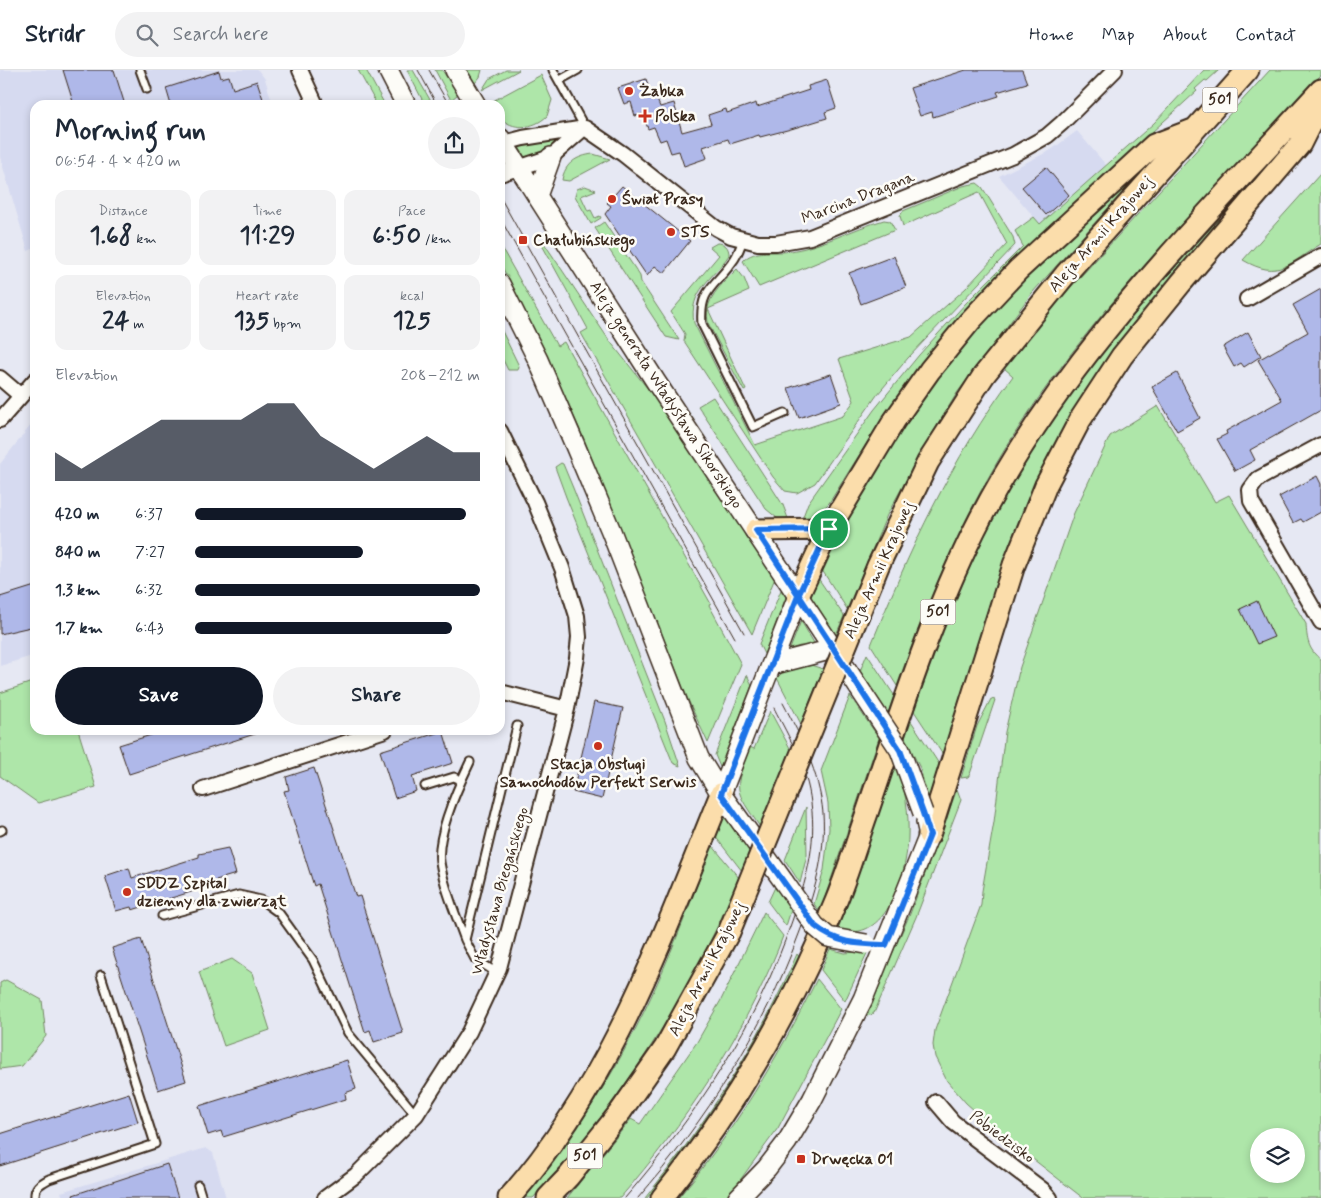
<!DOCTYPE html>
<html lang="en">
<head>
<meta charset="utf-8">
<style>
	:root { --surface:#fff; --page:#f2f2f3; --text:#1f2937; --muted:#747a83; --line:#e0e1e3; --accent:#111827 }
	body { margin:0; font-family:Mynerve,sans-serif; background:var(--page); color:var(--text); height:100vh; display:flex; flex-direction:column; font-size:19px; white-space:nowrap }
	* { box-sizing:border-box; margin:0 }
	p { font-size:16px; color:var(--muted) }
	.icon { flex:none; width:28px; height:28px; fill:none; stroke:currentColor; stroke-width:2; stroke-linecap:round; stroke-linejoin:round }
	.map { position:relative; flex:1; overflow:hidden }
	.details { position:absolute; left:30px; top:30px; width:475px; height:635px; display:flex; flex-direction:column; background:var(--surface); border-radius:15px; box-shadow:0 2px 8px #0003 }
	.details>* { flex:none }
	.fabs { position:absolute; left:1250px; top:1058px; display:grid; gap:10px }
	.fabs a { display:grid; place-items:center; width:55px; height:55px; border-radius:50%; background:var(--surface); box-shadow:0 2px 8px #0003; font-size:25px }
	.pin { position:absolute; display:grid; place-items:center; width:42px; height:42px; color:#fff; margin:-21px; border:2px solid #fff; border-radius:50%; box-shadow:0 1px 5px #0007 }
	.round { display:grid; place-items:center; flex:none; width:52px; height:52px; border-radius:26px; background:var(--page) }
	.overview { display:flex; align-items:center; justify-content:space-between; height:85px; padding:0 25px }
	h1 { font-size:28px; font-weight:700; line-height:38px }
	.figures { display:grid; grid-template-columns:repeat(3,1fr); gap:8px; height:85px; padding:5px 25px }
	.figures div { display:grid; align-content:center; border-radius:12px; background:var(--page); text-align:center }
	.figures b { font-size:25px; font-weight:700 }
	.figures small { font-size:14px; font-weight:400 }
	.figures p { font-size:14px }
	.chart { height:140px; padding:10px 25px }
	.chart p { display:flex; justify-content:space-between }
	.chart svg { width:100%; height:90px; margin-top:5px; fill:var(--accent); opacity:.7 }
	.action { display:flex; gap:10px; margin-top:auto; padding:10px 25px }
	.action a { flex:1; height:58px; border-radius:30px; background:var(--accent); color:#fff; font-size:20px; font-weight:700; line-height:58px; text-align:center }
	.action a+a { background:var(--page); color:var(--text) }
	ul { padding:0 25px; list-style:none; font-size:16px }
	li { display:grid; grid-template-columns:80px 60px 1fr; align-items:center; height:38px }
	li i { height:12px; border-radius:6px; background:var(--accent) }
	header { display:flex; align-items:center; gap:30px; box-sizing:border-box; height:70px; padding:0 25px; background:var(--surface); border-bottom:1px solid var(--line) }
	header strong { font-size:24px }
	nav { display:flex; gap:28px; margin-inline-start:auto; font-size:18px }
	.search { width:350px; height:45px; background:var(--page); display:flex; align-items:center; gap:12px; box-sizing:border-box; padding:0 18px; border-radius:28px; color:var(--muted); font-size:19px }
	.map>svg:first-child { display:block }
	.built { fill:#d6daf0 }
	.green { fill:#aee6a9; stroke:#748864; fill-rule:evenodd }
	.building { fill:#afb8e9; stroke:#3b2a1e }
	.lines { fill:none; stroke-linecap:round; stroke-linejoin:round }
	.lane-casing { stroke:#3b2a1e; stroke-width:11 }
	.street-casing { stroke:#3b2a1e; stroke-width:18 }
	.secondary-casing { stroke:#3b2a1e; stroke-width:22 }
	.primary-casing { stroke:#3b2a1e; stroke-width:25 }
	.lane { stroke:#fdfcf7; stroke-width:7 }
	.street { stroke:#fdfcf7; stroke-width:14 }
	.secondary { stroke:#fdfcf7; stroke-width:19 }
	.primary { stroke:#fbddab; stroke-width:21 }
	.tram { stroke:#3b2a1e; stroke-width:1 }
	.secondary-bridge-casing { stroke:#3b2a1e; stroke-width:22; stroke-linecap:butt }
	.primary-bridge-casing { stroke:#3b2a1e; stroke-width:25; stroke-linecap:butt }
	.secondary-bridge { stroke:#fdfcf7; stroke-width:19 }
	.primary-bridge { stroke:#fbddab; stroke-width:21 }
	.route-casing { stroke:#fff; stroke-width:10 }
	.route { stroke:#1a73e8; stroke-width:6 }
	.poi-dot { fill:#c8321e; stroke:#fdfcf7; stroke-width:2 }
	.labels { text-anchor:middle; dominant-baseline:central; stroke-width:5; stroke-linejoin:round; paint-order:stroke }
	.shield { fill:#fdfcf7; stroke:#75695f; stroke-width:1 }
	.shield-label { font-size:15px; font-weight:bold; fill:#3b2a1e }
	.poi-label { font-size:16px; font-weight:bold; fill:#3b2a1e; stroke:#fdfcf7; text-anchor:start }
	.street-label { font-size:16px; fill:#3b2a1e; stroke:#fdfcf7 }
</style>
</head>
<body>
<header>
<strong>Stridr</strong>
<div class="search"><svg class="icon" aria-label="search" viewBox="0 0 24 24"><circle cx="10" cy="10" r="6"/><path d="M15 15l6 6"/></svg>Search here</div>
<nav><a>Home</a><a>Map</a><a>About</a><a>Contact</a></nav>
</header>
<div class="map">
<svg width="1321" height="1128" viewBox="0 0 1321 1128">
	<rect width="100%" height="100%" fill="#e6e8f3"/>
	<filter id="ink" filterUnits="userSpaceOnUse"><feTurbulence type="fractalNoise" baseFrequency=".02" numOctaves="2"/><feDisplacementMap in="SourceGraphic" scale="10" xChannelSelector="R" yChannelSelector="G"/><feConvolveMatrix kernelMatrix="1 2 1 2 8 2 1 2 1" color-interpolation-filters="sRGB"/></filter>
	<g filter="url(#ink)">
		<!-- built -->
		<path class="built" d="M0 0H258L265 9 273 35H35V178L28 181 0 87Z
			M1077 61 1106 95 1040 154 999 106 1051 80Z
			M35 350V585L0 596V394Z
			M206 1078 213 1083 226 1128H63L61 1122Z"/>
		<!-- green -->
		<path class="green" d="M358 0H366L385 35H377Z
			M407 0H413L433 35H425Z
			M435 0H442L458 24 451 30Z
			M467 0H482L480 7 475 13Z
			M506 0H519L482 20 489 9Z
			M1204 0H1219L1207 11 1205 10 1195 19 1197 21 1049 156 986 218 940 271 908 311 880 352 829 433 814 448 801 452 808 433 874 340 919 285 966 233 1023 176 1015 161 1034 147 1040 154 1154 53Z
			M1270 0H1321V5C1220 115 1105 226 1023 351 968 433 930 523 897 616L871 575C910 479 951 390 1013 306L1004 298 1060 229Z
			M541 5 552 30 547 46C534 59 512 61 500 47V35L489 33Z
			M564 67 528 92 519 77Z
			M593 84 610 89 569 111 562 110C565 93 577 86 593 84Z
			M1142 100 1032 223 957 323 926 374 887 445 847 539 822 500C863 413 915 331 978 258 1028 201 1087 152 1142 100Z
			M1321 103V174C1289 193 1279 211 1243 190Z
			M977 113 982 117 1013 167 1015 175 908 288 877 325 815 413 797 423 785 421 773 407 684 271 685 264 671 242 719 185 710 177 717 173C725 173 729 177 729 185 714 208 688 221 694 253L755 375 843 346 854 331 839 289 911 267 966 218 1007 174 979 122 903 156 900 146 903 141 963 116Z
			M585 116 596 120 581 126 588 141 591 140 595 148 600 146 601 148 591 154 575 126 577 119Z
			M1220 148 1221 149C1153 229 1085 309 1039 404 996 494 973 593 945 688L914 641C944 556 977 470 1025 393 1080 304 1149 225 1220 148Z
			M884 150 890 151 895 160 759 217 743 191C755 178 775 184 791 181 823 176 852 159 884 150Z
			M604 152 640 206 641 212 679 270 666 267 595 158Z
			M544 173 609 270 667 343 775 508 752 564 581 263 588 259 542 175Z
			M500 175 557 276 564 272 711 534 709 535 741 594 708 673 689 632 584 369 543 277 500 193Z
			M737 199 744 208 749 221 708 239 746 320 744 321 709 255C701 231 722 214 737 199Z
			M500 257 519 296 518 300H508L500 284Z
			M713 327 783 435 789 451 777 448 766 439 698 336Z
			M1158 336 1215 432 1229 425 1306 554C1307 570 1308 579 1321 590V1128H1083L1002 1065 966 1033 947 1011 935 987 933 975 935 960 981 835 982 821 994 752 1005 662 1020 597 1074 443 1110 366ZM1259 1066H1296V1104H1259Z
			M561 393 563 394 573 418 665 651 680 696 673 693 566 427 555 397Z
			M818 508 844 546 836 565 810 525Z
			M781 520 786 527 764 584 759 574Z
			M801 551 817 578 800 576 790 579Z
			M867 584 894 625 888 643 860 601Z
			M808 594 823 599 801 654 777 608 785 600Z
			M747 605 752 615 720 697 715 685Z
			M35 611V660H78L96 717 38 733 0 706V623Z
			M850 626 879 668 820 842 814 834 824 800 829 759 828 733 821 701Z
			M991 629 995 630 970 704 968 707 961 708 977 656Z
			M770 641 791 680 760 757C734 718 733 722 750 677L754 679Z
			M911 651 941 697 929 733 920 698 905 668Z
			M895 696C906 718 909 743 908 767 907 802 887 877 838 859Z
			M957 719 961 730 916 847 875 941 873 944 864 947 910 844Z
			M806 737 807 785 800 813 785 790Z
			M725 744 751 781 742 801 715 766Z
			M712 775 739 808C688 929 622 1031 533 1128H523C553 1091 581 1054 605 1014 650 940 682 857 712 775Z
			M775 817 791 840 786 856 768 832Z
			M764 842 783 866 778 879C740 971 685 1053 620 1128H567L631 1049 640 1054 697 972 721 930Z
			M830 879 845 883 868 881 845 931 821 900Z
			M797 884 800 888C787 915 774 943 759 969 726 1025 689 1078 647 1128H645C706 1053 759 973 797 884Z
			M232 889 252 903 270 960 224 976 199 902Z
			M817 909 841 939 778 1058 727 1128H678C734 1062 779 986 817 909Z
			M6 910 42 930 46 966 22 996 0 999V913Z"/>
		<!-- building -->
		<path class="building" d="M63 0H114L125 35H74Z
			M966 0H1022L1027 13 997 22 999 26 933 47 932 42 920 46 910 18Z
			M219 1 221 8 229 6 233 19 257 11 265 35H171L166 18Z
			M646 9 651 23 654 22 660 37 674 33 682 62 711 54 708 45 726 39 727 43 756 33 757 37 809 20 808 16 827 10 836 38 825 42 827 48 791 59 760 67 759 65 730 74 728 69 703 77 707 88 684 96 679 81 671 83 666 69 660 71 654 57 648 59 643 44 635 46 631 32 624 34 618 18Z
			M1046 97 1069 125 1046 145 1022 117Z
			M622 116 690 171 664 203 655 196 647 206 605 144 611 136 607 133Z
			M894 186 906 217 861 234 849 203Z
			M1321 219V340L1250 380 1255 390 1235 401 1217 369 1227 364 1226 361 1282 330 1258 290 1308 262 1293 235Z
			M1248 262 1261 286 1244 297 1241 293 1234 297 1223 277Z
			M1177 303 1200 348 1177 361 1152 317Z
			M831 304 841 333 799 348 788 318Z
			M1317 406 1321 414V442L1303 452 1301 449 1293 453 1279 427Z
			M35 516V556L0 564V527Z
			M1257 531 1274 567 1257 574 1240 539Z
			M594 632 623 638 602 729 573 722Z
			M167 660H258V663L129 704 119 675Z
			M443 661 453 693 412 706 416 721 395 728 380 681Z
			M314 698 356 827 360 826 403 963 374 972 370 960 365 962 318 814 314 816 284 721 289 720 286 707Z
			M228 778 236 804 216 810 217 814 132 840 131 837 116 841 105 806 129 798 132 808 199 787V784Z
			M141 869 186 1011 158 1020 112 878Z
			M347 990 356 1019 345 1023 346 1029 223 1067 221 1061 208 1065 199 1036Z
			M129 1023 138 1052 0 1096V1064Z
			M167 1094 178 1128H74L73 1125Z"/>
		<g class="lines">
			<!-- lane casing -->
			<g class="lane-casing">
				<path id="lane" d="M140 0 147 19
					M553 0 585 58
					M560 10 578 0
					M743 170C740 177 738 185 733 191 715 217 699 219 702 254L753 357 785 343
					M425 716 454 707 461 710
					M0 761 2 760
					M162 846 239 825 261 830 279 843 313 890 348 963 416 1045
					M465 870C456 845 444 818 440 792 436 765 458 717 470 692
					M497 903 475 889 465 870 517 656
					M198 1115 202 1128
					M35 1128C34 1117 40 1114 49 1109L155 1074 101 905"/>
			</g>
			<!-- street casing -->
			<g class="street-casing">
				<path id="street" d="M300 0 316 35
					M500 74 523 68 585 58 623 84 716 158 731 166 758 173H776L810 167 1013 85 1047 66 1062 53 1115 0
					M500 104 551 87 584 58
					M1247 229 1321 186
					M0 308 21 326
					M0 350 35 310
					M1321 375 1258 409 1250 420 1251 431 1321 552
					M500 622 567 639
					M203 719 385 660
					M936 1032 953 1052 1043 1120 1050 1128
					M325 1128 356 1105 416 1045 469 962 499 898 567 639 577 588 579 567 577 546 562 498 535 432 500 361"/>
			</g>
			<!-- secondary casing -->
			<g class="secondary-casing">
				<path id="secondary" d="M388 0 406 35
					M455 0 476 35
					M500 68 656 312 859 618
					M537 126 551 87
					M500 214 538 290 574 373 611 461 699 688 721 724 784 812
					M771 595 833 579
					M721 724 798 526
					M738 1128 767 1098 787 1072 812 1030 863 929 929 765 926 752"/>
			</g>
			<!-- primary casing -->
			<g class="primary-casing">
				<path id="primary" d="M984 305 1065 205 1248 0
					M756 460 829 459
					M798 526 829 459 894 351 930 300 970 251 1018 200 1154 75 1193 60
					M929 765 1014 495 1046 415 1080 350 1122 286 1181 213 1300 74 1321 32
					M509 1128C612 1012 663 866 721 724
					M548 1128 569 1106 621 1041
					M662 1128C734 1039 791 941 834 836 847 806 856 774 867 743 899 648 929 552 974 461 1058 292 1195 158 1321 20"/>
			</g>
			<!-- lane -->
			<use href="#lane" class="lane"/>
			<!-- street -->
			<use href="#street" class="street"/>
			<!-- secondary -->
			<use href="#secondary" class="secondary"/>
			<!-- primary -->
			<use href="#primary" class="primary"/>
			<!-- tram -->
			<path class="tram" d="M418 0 437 35
				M429 0 449 35
				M500 127 744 563
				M500 148 735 568
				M625 1128C696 1045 757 955 792 851 806 812 817 774 811 733 807 698 790 669 774 638
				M638 1128C706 1050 763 961 799 864 814 825 826 785 823 743 819 702 802 669 783 633"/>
			<!-- secondary-bridge casing -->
			<g class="secondary-bridge-casing">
				<path id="secondary-bridge" d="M859 618 900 680 923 743
					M784 812 815 856 828 867 866 874"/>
			</g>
			<!-- primary-bridge casing -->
			<g class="primary-bridge-casing">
				<path id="primary-bridge" d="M621 1041 665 978 729 862 878 496 928 392 984 305"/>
			</g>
			<!-- secondary-bridge -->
			<use href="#secondary-bridge" class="secondary-bridge"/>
			<!-- primary-bridge -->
			<use href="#primary-bridge" class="primary-bridge"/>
		</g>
	</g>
	<g class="lines" filter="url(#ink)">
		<!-- route casing -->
		<g class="route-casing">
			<path id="route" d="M829 459 798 526 721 724 815 856C837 874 858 874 886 875L930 765 923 743 900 680 756 460 829 459"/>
		</g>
		<!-- route -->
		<use href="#route" class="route"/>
	</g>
	<!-- markers -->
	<g class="poi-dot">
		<circle cx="629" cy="21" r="5"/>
		<path d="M642.5 38.5h5v5h5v5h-5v5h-5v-5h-5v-5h5z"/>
		<circle cx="612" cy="129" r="5"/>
		<circle cx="671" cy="162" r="5"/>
		<rect x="518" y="165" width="10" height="10" rx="2.5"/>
		<circle cx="598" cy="676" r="5"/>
		<circle cx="127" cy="822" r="5"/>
		<rect x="796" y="1084" width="10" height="10" rx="2.5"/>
	</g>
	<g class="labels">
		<!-- shield labels -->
		<g class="shield">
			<rect x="1202.5" y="17.5" width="35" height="25" rx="4"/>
			<rect x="920.5" y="529.5" width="35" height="25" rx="4"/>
			<rect x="567.5" y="1073.5" width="35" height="25" rx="4"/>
		</g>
		<g class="shield-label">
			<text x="1220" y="30">501</text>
			<text x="938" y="542">501</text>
			<text x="585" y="1086">501</text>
		</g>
		<!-- poi labels -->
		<g class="poi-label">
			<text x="639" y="21">Żabka</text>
			<text x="655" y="46">Polska</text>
			<text x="622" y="129">Świat Prasy</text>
			<text x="681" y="162">STS</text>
			<text x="533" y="170">Chałubińskiego</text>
			<text x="598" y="694" text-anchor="middle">Stacja Obsługi<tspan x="598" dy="18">Samochodów Perfekt Serwis</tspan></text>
			<text x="137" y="813">SDDZ Szpital<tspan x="137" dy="18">dzienny dla zwierząt</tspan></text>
			<text x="811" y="1089">Drwęcka 01</text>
		</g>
		<!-- street labels -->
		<g class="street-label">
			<text transform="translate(858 128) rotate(-21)">Marcina Dragana</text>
			<text transform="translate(1101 164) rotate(-49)">Aleja Armii Krajowej</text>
			<text transform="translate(666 325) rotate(57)">Aleja generała Władysława Sikorskiego</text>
			<text transform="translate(879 500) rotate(-66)">Aleja Armii Krajowej</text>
			<text transform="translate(500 821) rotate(-74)">Władysława Biegańskiego</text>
			<text transform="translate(707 899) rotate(-63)">Aleja Armii Krajowej</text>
			<text transform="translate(1002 1067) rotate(37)">Pobiedzisko</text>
		</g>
	</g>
</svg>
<div class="fabs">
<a><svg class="icon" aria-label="layers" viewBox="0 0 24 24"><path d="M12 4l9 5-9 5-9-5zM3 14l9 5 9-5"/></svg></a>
</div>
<div class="pin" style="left:829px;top:459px;background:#1e9e55"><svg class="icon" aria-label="arrive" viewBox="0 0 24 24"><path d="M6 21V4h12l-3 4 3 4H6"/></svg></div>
<section class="details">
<div class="overview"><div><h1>Morning run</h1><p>06:54 · 4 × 420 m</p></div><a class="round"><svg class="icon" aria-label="share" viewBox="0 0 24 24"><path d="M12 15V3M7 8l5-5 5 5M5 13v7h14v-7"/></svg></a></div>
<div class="figures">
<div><p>Distance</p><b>1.68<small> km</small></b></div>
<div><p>Time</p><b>11:29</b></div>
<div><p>Pace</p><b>6:50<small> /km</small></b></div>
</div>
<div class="figures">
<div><p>Elevation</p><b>24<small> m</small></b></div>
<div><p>Heart rate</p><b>135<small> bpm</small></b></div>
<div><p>kcal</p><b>125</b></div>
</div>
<div class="chart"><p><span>Elevation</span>208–212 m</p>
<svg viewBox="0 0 160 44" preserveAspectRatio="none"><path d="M0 44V30L10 38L20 30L30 22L40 14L50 14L60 14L70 14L80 6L90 6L100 22L110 30L120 38L130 30L140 22L150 30L160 30V44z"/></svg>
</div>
<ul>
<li><b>420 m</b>6:37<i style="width:95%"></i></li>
<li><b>840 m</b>7:27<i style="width:59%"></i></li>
<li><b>1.3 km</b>6:32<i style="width:100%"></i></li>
<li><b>1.7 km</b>6:43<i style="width:90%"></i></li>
</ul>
<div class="action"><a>Save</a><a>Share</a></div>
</section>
</div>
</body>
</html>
